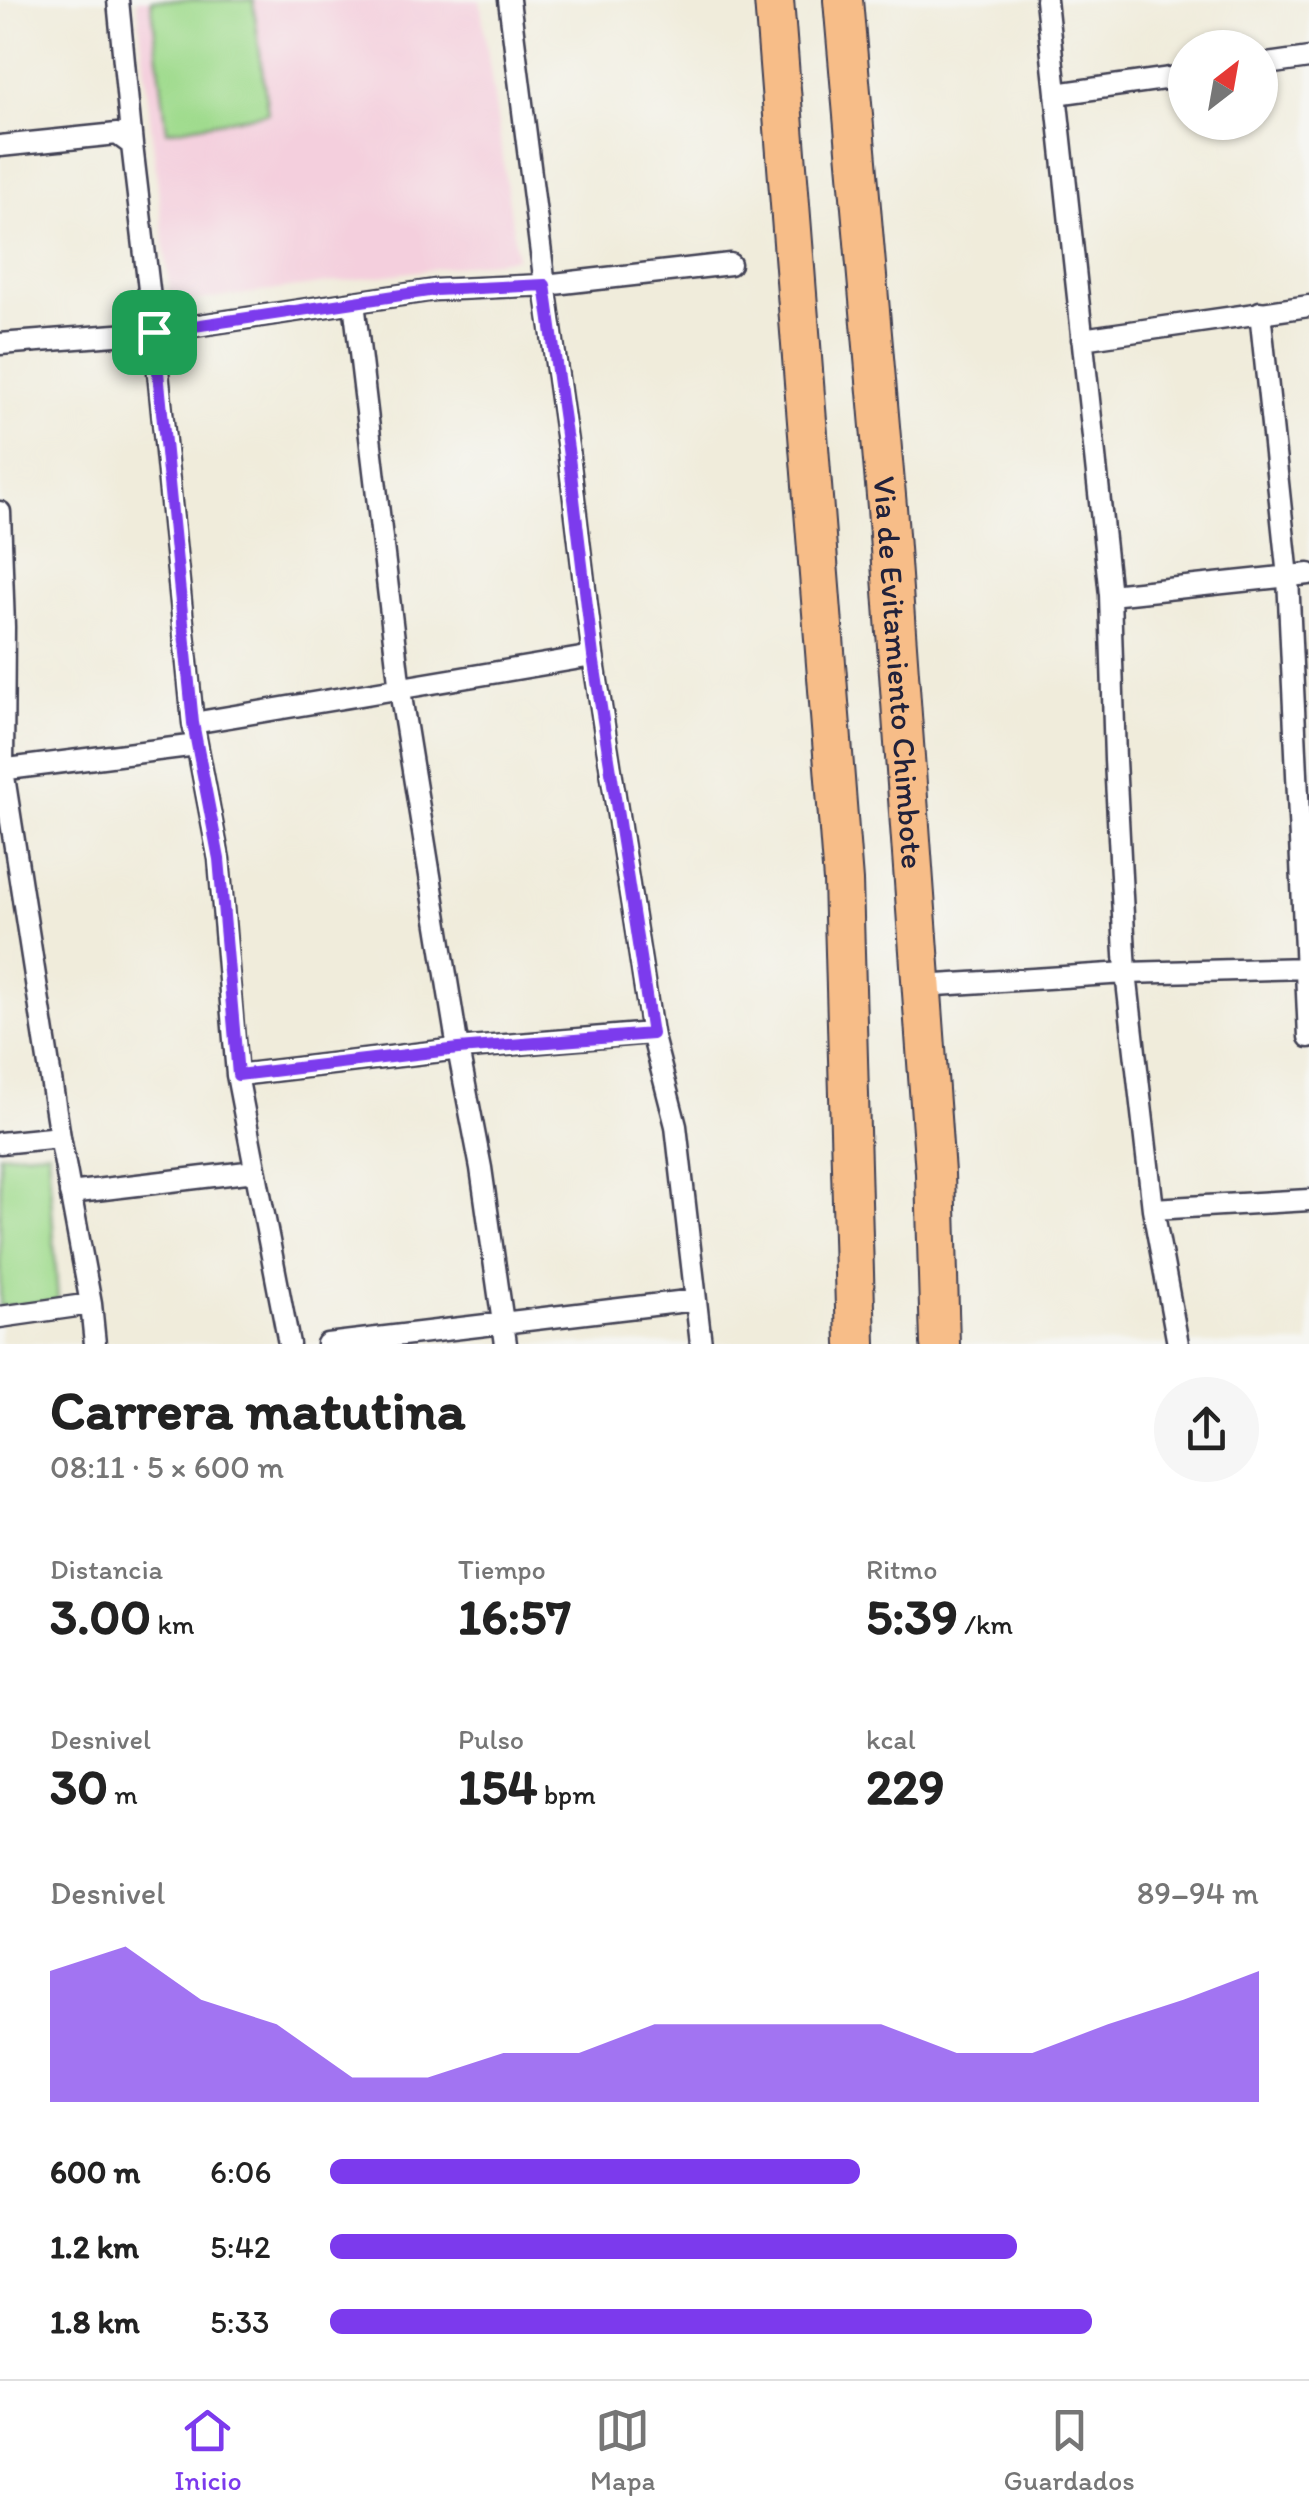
<!DOCTYPE html>
<html lang="es">
<head>
<meta charset="utf-8">
<style>
	:root { --surface:#fff; --page:#f6f6f6; --text:#222; --muted:#767676; --line:#e0e0e0; --accent:#7c3aed }
	body { margin:0; font-family:Itim,sans-serif; background:var(--page); color:var(--text); height:100vh; display:flex; flex-direction:column; font-size:38px; white-space:nowrap }
	* { box-sizing:border-box; margin:0 }
	p { font-size:32px; color:var(--muted) }
	.icon { flex:none; width:55px; height:55px; fill:none; stroke:currentColor; stroke-width:2; stroke-linecap:round; stroke-linejoin:round }
	.map { position:relative; height:1344px; overflow:hidden }
	.drawer { display:flex; flex-direction:column; background:var(--surface); flex:1 }
	.drawer>* { flex:none }
	.needle { width:65px; rotate:31deg }
	.buttons { position:absolute; left:1168px; top:30px; display:grid; gap:20px }
	.buttons a { display:grid; place-items:center; width:110px; height:110px; border-radius:50%; background:var(--surface); box-shadow:0 2px 8px #0004; font-size:50px }
	.pin { position:absolute; display:grid; place-items:center; width:85px; height:85px; color:#fff; margin:-42px; border-radius:20px; box-shadow:0 5px 15px #0006 }
	.round { display:grid; place-items:center; flex:none; width:105px; height:105px; border-radius:52px; background:var(--page) }
	.headline { display:flex; align-items:center; justify-content:space-between; height:170px; padding:0 50px }
	h1 { font-size:55px; font-weight:700; line-height:75px }
	.stats { display:grid; grid-template-columns:repeat(3,1fr); gap:15px; height:170px; padding:10px 50px }
	.stats div { display:grid; align-content:center }
	.stats b { font-size:50px; font-weight:700 }
	.stats small { font-size:28px; font-weight:400 }
	.stats p { font-size:28px }
	.chart { height:280px; padding:20px 50px }
	.chart p { display:flex; justify-content:space-between }
	.chart svg { width:100%; height:180px; margin-top:10px; fill:var(--accent); opacity:.7 }
	ul { padding:0 50px; list-style:none; font-size:32px }
	li { display:grid; grid-template-columns:160px 120px 1fr; align-items:center; height:75px }
	li i { height:25px; border-radius:12px; background:var(--accent) }
	.menu { display:flex; justify-content:space-around; align-items:center; height:140px; border-top:2px solid var(--line); background:var(--surface); font-size:28px; color:var(--muted) }
	.menu a { display:grid; justify-items:center; gap:5px }
	.menu .on { color:var(--accent) }
	.map>svg:first-child { display:block }
	.built { fill:#f4cfdd }
	.green { fill:#a0db8e; stroke:#617e64; stroke-width:2.5 }
	.lines { fill:none; stroke-linecap:round; stroke-linejoin:round }
	.street-casing { stroke:#414053; stroke-width:25 }
	.highway-casing { stroke:#414053; stroke-width:42 }
	.street { stroke:#fff; stroke-width:20 }
	.highway { stroke:#f7bd88; stroke-width:38 }
	.route-casing { stroke:#fff; stroke-width:20 }
	.route { stroke:#7c3aed; stroke-width:12 }
	.labels { text-anchor:middle; dominant-baseline:central; stroke-width:9; stroke-linejoin:round; paint-order:stroke }
	.street-label { font-size:32px; fill:#22223b; stroke:#f6f6f2 }
</style>
</head>
<body>
<div class="map">
<svg width="1309" height="1344" viewBox="0 0 1309 1344">
	<rect width="100%" height="100%" fill="#f6f6f2"/>
	<filter id="ink" filterUnits="userSpaceOnUse"><feTurbulence type="fractalNoise" baseFrequency=".01" numOctaves="2"/><feDisplacementMap in="SourceGraphic" scale="20" xChannelSelector="R" yChannelSelector="G"/><feConvolveMatrix kernelMatrix="1 2 1 2 8 2 1 2 1" color-interpolation-filters="sRGB"/></filter>
	<filter id="wash" filterUnits="userSpaceOnUse"><feTurbulence type="fractalNoise" baseFrequency=".0048" numOctaves="4" result="noise"/><feDisplacementMap in="SourceGraphic" scale="40" xChannelSelector="R" yChannelSelector="G"/><feGaussianBlur stdDeviation="2.25" result="paint"/><feColorMatrix in="noise" values="0 0 0 0 0 0 0 0 0 0 0 0 0 0 0 0 0 1.4 0 .05"/><feComposite in="paint" operator="in"/></filter>
	<g filter="url(#wash)">
		<rect width="100%" height="100%" fill="#f0ecdb"/>
		<!-- built -->
		<path class="built" d="M137 0H480L517 258 171 304Z"/>
		<!-- green -->
		<path class="green" d="M151 0H253L268 113 167 131Z
			M48 1151 58 1301 0 1307V1154Z"/>
	</g>
	<g filter="url(#ink)">
		<g class="lines">
			<!-- street casing -->
			<g class="street-casing">
				<path id="street" d="M118 0 132 145
					M509 0 545 285 568 449 593 656 652 1033 676 1126 701 1344
					M1046 0 1110 595 1115 760 1126 973 1153 1209 1178 1344
					M1260 65 1309 58
					M1056 94 1185 76
					M0 146 117 134 132 145 154 332 193 723 219 859 237 1075 289 1344
					M354 302 400 690 458 1049 481 1168 506 1344
					M1260 312 1288 577 1309 1037
					M1082 339 1309 306
					M0 344 154 332 435 290 545 285 730 264
					M0 512 4 627 3 770 60 1137 91 1304 95 1344
					M1110 595 1309 574
					M193 723 593 656
					M0 770 197 745
					M921 986 1126 973 1309 968
					M237 1075 458 1049 652 1033
					M0 1143 60 1137
					M70 1193 255 1171
					M1153 1209 1309 1200
					M0 1317 91 1304
					M327 1344 695 1300"/>
			</g>
			<!-- highway casing -->
			<g class="highway-casing">
				<g id="highway">
					<path d="M774 0 843 881 856 1344"/>
					<path id="s1" d="M843 0 887 507 935 1173 940 1344"/>
				</g>
			</g>
			<!-- street -->
			<use href="#street" class="street"/>
			<!-- highway -->
			<use href="#highway" class="highway"/>
		</g>
	</g>
	<g class="lines" filter="url(#ink)">
		<!-- route casing -->
		<g class="route-casing">
			<path id="route" d="M545 285 568 449 593 656 652 1034 458 1049 238 1075 219 859 193 723 154 332 435 290Z"/>
		</g>
		<!-- route -->
		<use href="#route" class="route"/>
	</g>
	<g class="labels">
		<!-- street labels -->
		<g class="street-label">
			<text stroke="none"><textPath href="#s1" startOffset="675">Via de Evitamiento Chimbote</textPath></text>
		</g>
	</g>
</svg>
<div class="buttons">
<a><svg class="needle" viewBox="-14 -14 28 28"><path d="M0-13l5 13h-10z" fill="#e53935"/><path d="M0 13l5-13h-10z" fill="#767676"/></svg></a>
</div>
<div class="pin" style="left:154px;top:332px;background:#1e9e55"><svg class="icon" aria-label="arrive" viewBox="0 0 24 24"><path d="M6 21V4h12l-3 4 3 4H6"/></svg></div>
</div>
<section class="drawer">
<div class="headline"><div><h1>Carrera matutina</h1><p>08:11 · 5 × 600 m</p></div><a class="round"><svg class="icon" aria-label="share" viewBox="0 0 24 24"><path d="M12 15V3M7 8l5-5 5 5M5 13v7h14v-7"/></svg></a></div>
<div class="stats">
<div><p>Distancia</p><b>3.00<small> km</small></b></div>
<div><p>Tiempo</p><b>16:57</b></div>
<div><p>Ritmo</p><b>5:39<small> /km</small></b></div>
</div>
<div class="stats">
<div><p>Desnivel</p><b>30<small> m</small></b></div>
<div><p>Pulso</p><b>154<small> bpm</small></b></div>
<div><p>kcal</p><b>229</b></div>
</div>
<div class="chart"><p><span>Desnivel</span>89–94 m</p>
<svg viewBox="0 0 160 44" preserveAspectRatio="none"><path d="M0 44V12L10 6L20 19L30 25L40 38L50 38L60 32L70 32L80 25L90 25L100 25L110 25L120 32L130 32L140 25L150 19L160 12V44z"/></svg>
</div>
<ul>
<li><b>600 m</b>6:06<i style="width:57%"></i></li>
<li><b>1.2 km</b>5:42<i style="width:74%"></i></li>
<li><b>1.8 km</b>5:33<i style="width:82%"></i></li>
</ul>
</section>
<nav class="menu">
<a class="on"><svg class="icon" aria-label="home" viewBox="0 0 24 24"><path d="M3 11l9-7 9 7M6 9v11h12V9"/></svg>Inicio</a>
<a><svg class="icon" aria-label="map" viewBox="0 0 24 24"><path d="M3 6l6-2 6 2 6-2v14l-6 2-6-2-6 2zM9 4v14M15 6v14"/></svg>Mapa</a>
<a><svg class="icon" aria-label="saved" viewBox="0 0 24 24"><path d="M7 4h10v16l-5-4-5 4z"/></svg>Guardados</a>
</nav>
</body>
</html>
